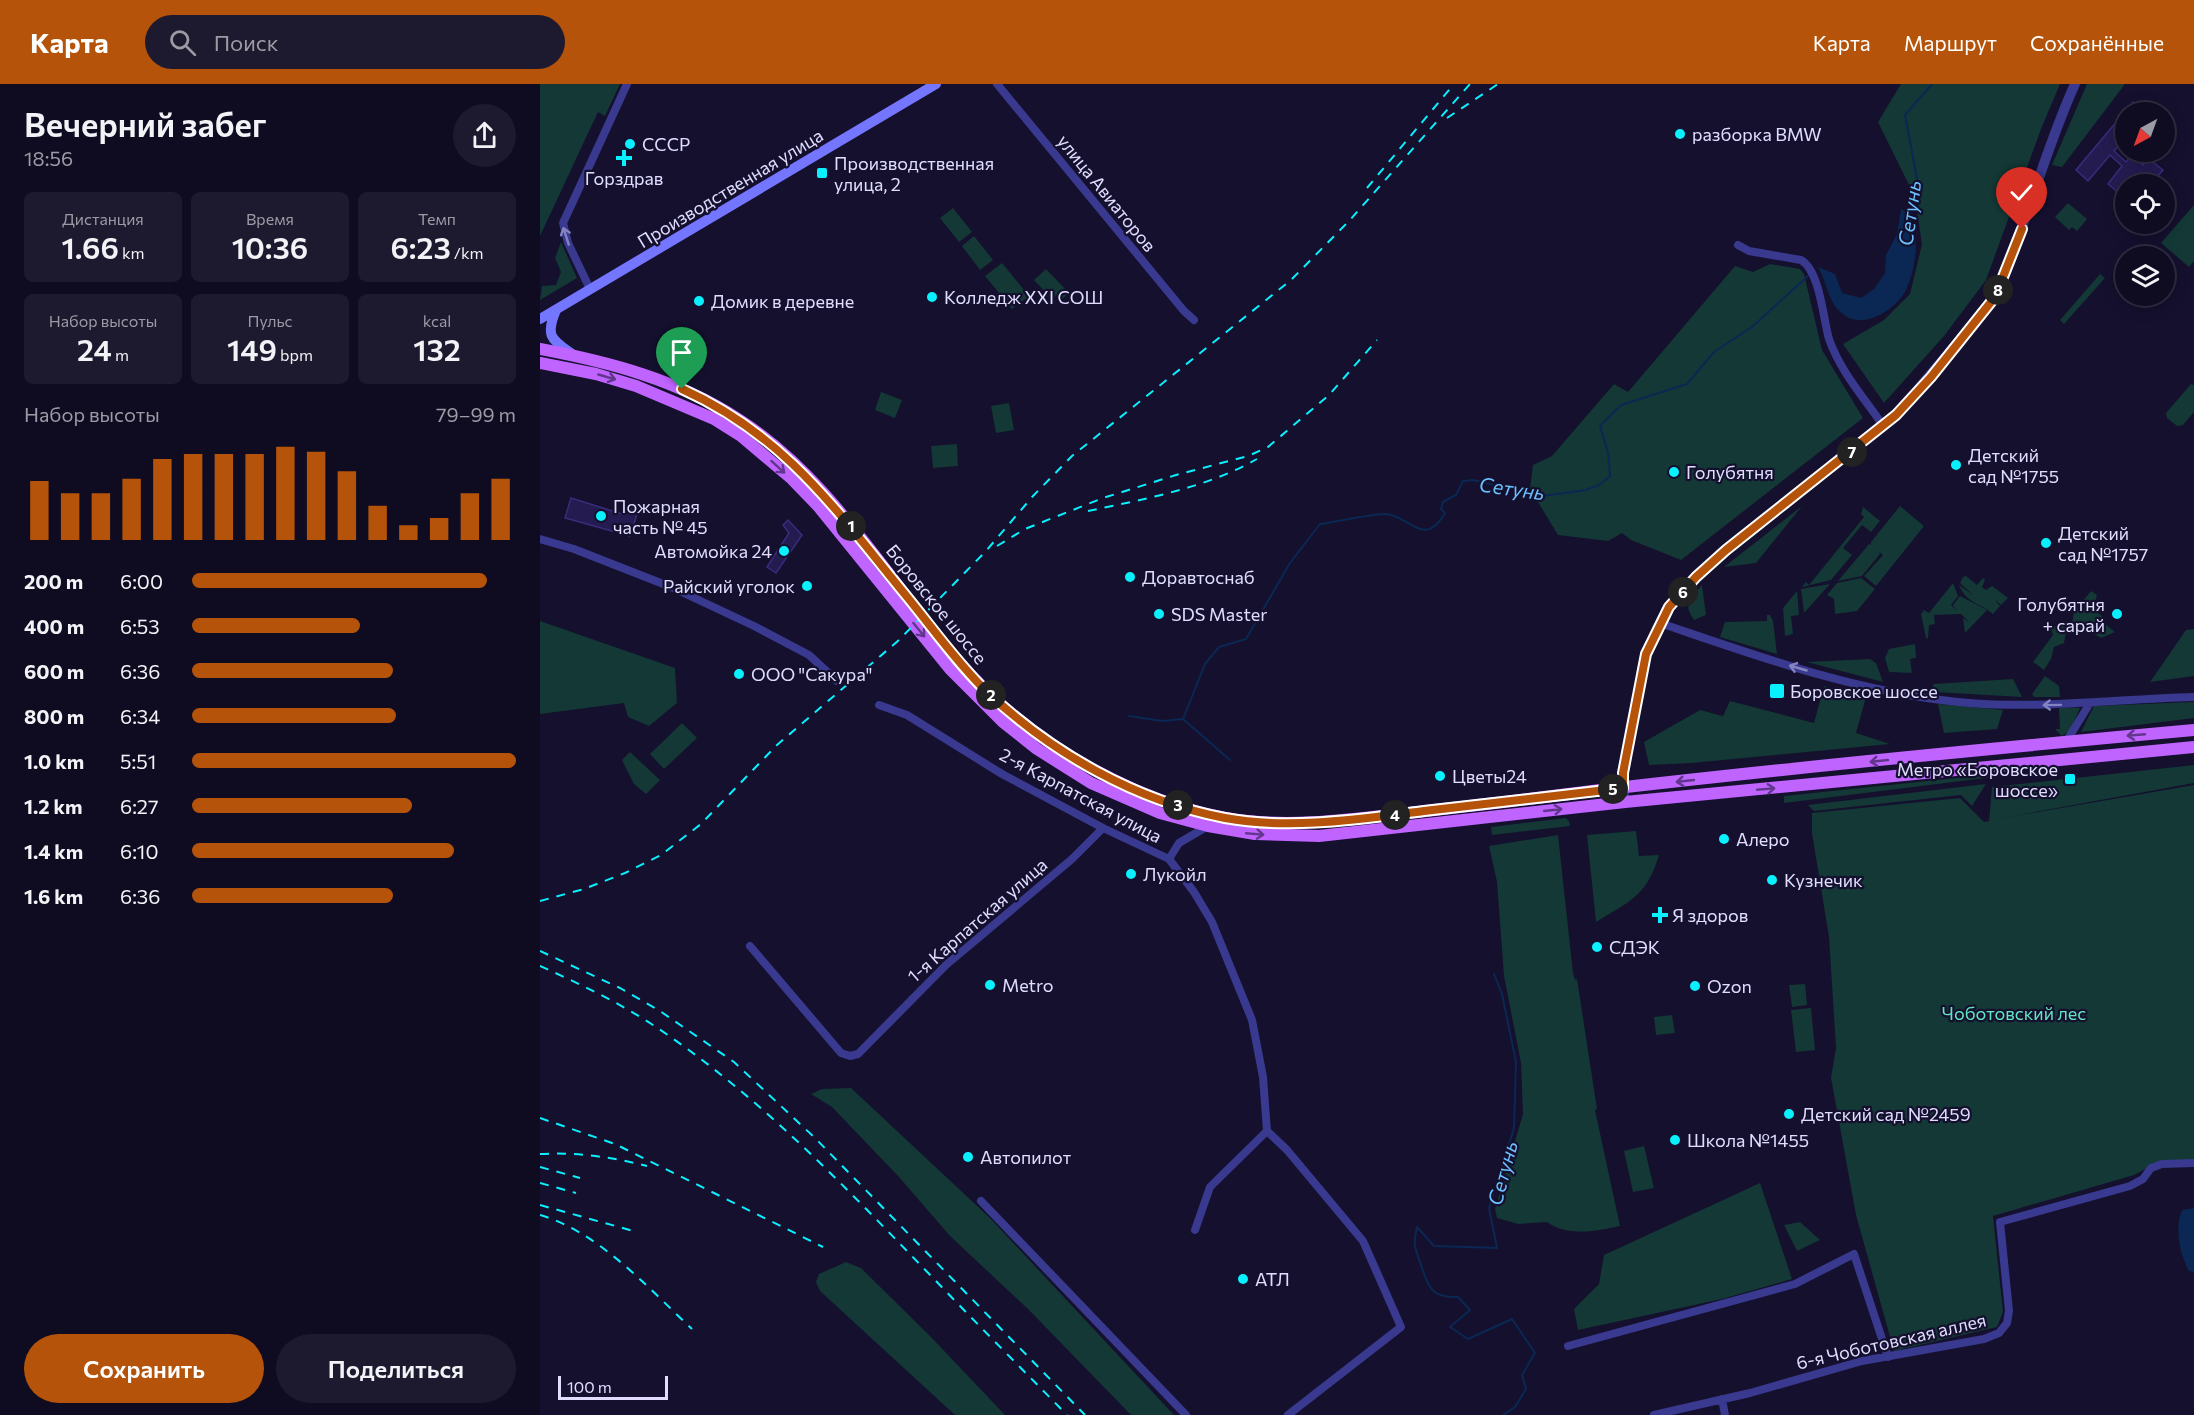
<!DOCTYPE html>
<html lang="ru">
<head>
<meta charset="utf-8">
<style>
	:root { --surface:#0f0c22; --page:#1d1a2f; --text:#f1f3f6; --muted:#9b9ba5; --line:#2f2c40; --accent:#b45309 }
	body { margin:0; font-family:Commissioner,sans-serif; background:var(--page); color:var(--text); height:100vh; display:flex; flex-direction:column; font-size:22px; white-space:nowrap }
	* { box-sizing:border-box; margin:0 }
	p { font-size:20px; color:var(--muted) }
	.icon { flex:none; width:33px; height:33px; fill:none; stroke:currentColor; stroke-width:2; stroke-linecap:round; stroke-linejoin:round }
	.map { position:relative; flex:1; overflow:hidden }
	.drawer { display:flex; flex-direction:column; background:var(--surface); width:540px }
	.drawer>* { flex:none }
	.needle { width:39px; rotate:221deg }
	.controls { position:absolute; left:1575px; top:18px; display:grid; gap:12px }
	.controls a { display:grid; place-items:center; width:60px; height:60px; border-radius:50%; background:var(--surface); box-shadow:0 3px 15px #0003,0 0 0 2px var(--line); font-size:30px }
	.scale { position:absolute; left:18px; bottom:15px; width:110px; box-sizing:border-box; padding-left:6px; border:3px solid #e0ddff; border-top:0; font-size:16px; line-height:21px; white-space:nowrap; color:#e0ddff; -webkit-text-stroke:4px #14102e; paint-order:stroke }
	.pin { position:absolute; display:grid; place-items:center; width:51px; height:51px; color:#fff; margin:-62px -26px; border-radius:50% 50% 50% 0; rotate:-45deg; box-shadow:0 0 6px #0007 }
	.pin .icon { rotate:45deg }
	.km { position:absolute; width:30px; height:30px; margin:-15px; border-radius:50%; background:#222; color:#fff; font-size:16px; line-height:30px; text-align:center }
	.round { display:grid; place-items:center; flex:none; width:63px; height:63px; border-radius:32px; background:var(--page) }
	.head { display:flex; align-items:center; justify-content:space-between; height:102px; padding:0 24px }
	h1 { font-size:33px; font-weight:600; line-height:45px }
	.stats { display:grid; grid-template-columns:repeat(3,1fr); gap:9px; height:102px; padding:6px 24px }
	.stats div { display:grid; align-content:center; border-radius:9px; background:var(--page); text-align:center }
	.stats b { font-size:30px; font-weight:600 }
	.stats small { font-size:16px; font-weight:400 }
	.stats p { font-size:16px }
	.chart { height:168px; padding:12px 24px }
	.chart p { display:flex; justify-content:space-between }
	.chart svg { width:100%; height:108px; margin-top:6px; stroke:var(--accent); stroke-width:6 }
	.cta { display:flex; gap:12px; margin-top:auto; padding:12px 24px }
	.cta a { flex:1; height:69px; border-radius:36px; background:var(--accent); color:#fff; font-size:24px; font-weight:600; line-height:69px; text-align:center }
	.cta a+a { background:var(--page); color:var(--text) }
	ul { padding:0 24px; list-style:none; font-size:20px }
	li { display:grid; grid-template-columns:96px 72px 1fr; align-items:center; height:45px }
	li i { height:15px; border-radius:8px; background:var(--accent) }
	header { display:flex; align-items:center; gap:36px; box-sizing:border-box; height:84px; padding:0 30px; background:var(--accent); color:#fff }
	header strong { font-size:28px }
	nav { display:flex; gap:33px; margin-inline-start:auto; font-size:21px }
	.search { width:420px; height:54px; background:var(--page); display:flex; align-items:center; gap:15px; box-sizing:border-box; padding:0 21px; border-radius:33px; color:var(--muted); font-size:22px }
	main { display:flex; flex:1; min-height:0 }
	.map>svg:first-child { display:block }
	.green { fill:#133835 }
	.water { fill:#0a2853 }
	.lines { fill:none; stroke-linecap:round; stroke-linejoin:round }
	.stream { stroke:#0a2853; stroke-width:2 }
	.building { fill:#241b50; stroke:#392c7d; stroke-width:1.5 }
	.minor { stroke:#39398f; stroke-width:8 }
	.tertiary { stroke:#39398f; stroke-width:10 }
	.secondary { stroke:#7476ff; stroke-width:10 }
	.primary { stroke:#bf64ff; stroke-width:12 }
	.rail { stroke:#09f0ff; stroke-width:2; stroke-dasharray:9 8; stroke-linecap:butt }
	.oneway { stroke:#8483c1 }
	.oneway2 { stroke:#61368c }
	.route-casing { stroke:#fff; stroke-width:12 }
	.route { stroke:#b45309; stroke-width:8 }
	.poi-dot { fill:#09f0ff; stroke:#14102e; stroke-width:2 }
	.labels { text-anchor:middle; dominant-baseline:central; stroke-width:4.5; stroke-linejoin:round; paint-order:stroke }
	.poi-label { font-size:18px; fill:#e0ddff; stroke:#14102e; text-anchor:start }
	.street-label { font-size:18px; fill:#e0ddff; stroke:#14102e }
	.park-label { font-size:18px; fill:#61e7c0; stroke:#14102e }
	.water-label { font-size:20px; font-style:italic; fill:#6bc0ff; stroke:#14102e }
</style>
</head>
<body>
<header>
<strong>Карта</strong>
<div class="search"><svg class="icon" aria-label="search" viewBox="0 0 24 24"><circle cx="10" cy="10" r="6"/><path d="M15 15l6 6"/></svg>Поиск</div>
<nav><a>Карта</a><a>Маршрут</a><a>Сохранённые</a></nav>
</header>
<main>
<section class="drawer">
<div class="head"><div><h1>Вечерний забег</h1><p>18:56</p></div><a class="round"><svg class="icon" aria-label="share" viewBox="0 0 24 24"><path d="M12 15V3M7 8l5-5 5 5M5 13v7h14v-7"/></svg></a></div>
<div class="stats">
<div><p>Дистанция</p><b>1.66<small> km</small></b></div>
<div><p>Время</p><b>10:36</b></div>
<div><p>Темп</p><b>6:23<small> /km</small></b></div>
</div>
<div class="stats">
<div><p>Набор высоты</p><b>24<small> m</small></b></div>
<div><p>Пульс</p><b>149<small> bpm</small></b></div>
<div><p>kcal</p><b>132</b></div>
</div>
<div class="chart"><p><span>Набор высоты</span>79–99 m</p>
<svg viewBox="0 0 160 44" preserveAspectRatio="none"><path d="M5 44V20M15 44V25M25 44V25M35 44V19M45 44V11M55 44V9M65 44V9M75 44V9M85 44V6M95 44V8M105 44V16M115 44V30M125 44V38M135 44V35M145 44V25M155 44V19"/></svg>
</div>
<ul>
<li><b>200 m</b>6:00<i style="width:91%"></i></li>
<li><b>400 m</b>6:53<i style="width:52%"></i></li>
<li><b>600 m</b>6:36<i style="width:62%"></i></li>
<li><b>800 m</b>6:34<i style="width:63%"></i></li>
<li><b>1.0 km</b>5:51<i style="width:100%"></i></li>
<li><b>1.2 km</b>6:27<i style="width:68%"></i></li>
<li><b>1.4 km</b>6:10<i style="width:81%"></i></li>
<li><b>1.6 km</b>6:36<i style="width:62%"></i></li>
</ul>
<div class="cta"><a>Сохранить</a><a>Поделиться</a></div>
</section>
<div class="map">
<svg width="1654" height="1331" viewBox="0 0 1654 1331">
	<rect width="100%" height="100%" fill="#14102e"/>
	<!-- green -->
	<path class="green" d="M0 0H80L65 32 58 28 0 152Z
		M1361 0H1520L1501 45 1446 196 1404 252 1344 319 1303 260 1344 236 1370 210 1382 160 1377 128 1383 100 1370 103 1338 38Z
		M1547 0H1585L1522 83 1512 81Z
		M1528 119 1547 135 1537 147 1532 143 1529 146 1515 133Z
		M1654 121V177L1649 183 1621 159Z
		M413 124 432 148 419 158 400 134Z
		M434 152 453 176 440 186 422 162Z
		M21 158 37 194 0 216 2 202 16 201 21 188 15 174Z
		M462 179 489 212 472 225 445 192Z
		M1230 180 1260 185 1264 190 1282 266 1323 334 1141 476 1091 456 1082 449 1068 457 1018 451 990 405 993 381 1012 372 1074 300 1088 308 1195 182 1213 188Z
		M506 185 529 209 521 216 516 211 512 215 494 196Z
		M1560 190 1565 194 1524 240 1520 236Z
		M1651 300 1654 301V328L1643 341 1637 342 1627 334 1626 329Z
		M341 308 362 316 355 334 335 326Z
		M469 319 474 346 456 349 451 322Z
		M417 360 418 382 393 384 391 362Z
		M1262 422 1216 479 1184 483Z
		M1360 422 1384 442 1336 502 1324 492 1343 471 1339 468 1340 470 1322 492 1298 497 1329 460 1331 461V458Z
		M1323 423 1340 437 1331 448 1322 441 1303 464 1312 471 1291 496 1262 503 1266 498 1269 501 1324 433 1321 430Z
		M1426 492 1437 501 1443 494 1445 496 1442 503 1446 506 1452 502 1468 514 1461 521 1454 515 1460 522 1453 530C1440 519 1426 519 1419 501L1433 511 1420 499 1423 493Z
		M1321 494 1335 505 1317 527 1295 530 1294 515 1287 511 1297 499Z
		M1413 499 1418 512 1411 521 1416 526 1413 521 1420 512 1447 526 1425 549 1423 534 1430 539 1421 530 1394 531 1395 540 1389 541 1388 554H1386L1381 530 1384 526 1389 529Z
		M1290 500 1264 529 1261 505Z
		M1162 501 1166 531 1154 536C1142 519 1151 515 1162 501Z
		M1257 507 1259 531 1251 532 1253 550 1245 552 1243 524Z
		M1551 507 1557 511 1553 525 1563 533 1561 537 1575 548 1561 554 1554 550 1553 544 1535 546 1538 542 1532 540 1534 528Z
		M1227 531H1230L1233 537 1237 570 1180 553 1185 538 1227 537Z
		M0 537 135 584 137 619 109 642 88 633 84 619 0 630Z
		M1510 542H1527L1524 559 1514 563 1511 575 1504 586 1493 578 1513 551Z
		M1654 545V592L1610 598 1646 546Z
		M1375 560 1376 574 1370 575 1372 589 1349 588 1345 574 1349 565Z
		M1330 575 1336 579 1343 598 1267 578Z
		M1505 592 1519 602 1520 613H1494L1492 610Z
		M1473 595 1482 613 1394 608 1393 600Z
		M1284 602 1326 613 1316 649 1350 660 1152 679 1109 681 1104 658 1160 626 1183 632 1190 617 1274 639Z
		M1654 618V634L1541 648 1554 622Z
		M1398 620 1463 626 1457 645 1404 649Z
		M1519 624H1540L1530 647 1522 652 1515 645H1520Z
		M142 639 157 654 124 685 110 670Z
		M90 668 120 696 106 710 94 700 82 676Z
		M1654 681V699L1451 736 1654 701V1076L1615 1080 1594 1091 1453 1132 1463 1228 1457 1243 1354 1267 1316 1131 1291 994 1296 964 1289 853 1272 749V729L1420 714 1444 738 1449 737 1452 703Z
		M1454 690V693L1244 719V712Z
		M1446 700 1432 722 1421 711 1274 727 1268 721Z
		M1026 734 1029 737 1030 742 952 751 951 743Z
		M1096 747 1099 772 1119 771C1107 812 1090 817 1056 838L1047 751Z
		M1018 751 1033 889 1035 896 1037 895 1057 1025 1055 1026 1080 1142C1057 1147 1028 1153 1007 1138L978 1140 957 1134 955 1125 983 1030 981 979 964 892 957 798 949 762Z
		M1265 900 1267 921 1252 923 1249 901Z
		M1271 924 1275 966 1256 968 1251 926Z
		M1132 931 1135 949 1116 951 1114 933Z
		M311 1004 450 1134 634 1331H591L489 1226 410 1152 359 1093 292 1023 271 1010 282 1005Z
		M1104 1062 1114 1104 1093 1108 1084 1067Z
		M1220 1099 1252 1195 1182 1215 1038 1246 1034 1225 1059 1200 1064 1171Z
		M1260 1138 1280 1156 1257 1167 1244 1141Z
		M306 1178 321 1184 391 1253 465 1331H415L280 1207 276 1198 279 1190Z"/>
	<!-- water -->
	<path class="water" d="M1361 125 1370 130C1375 147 1378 162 1374 180 1373 188 1369 199 1366 206 1356 225 1325 246 1304 231 1288 220 1287 198 1278 183L1295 190 1302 209 1321 214 1334 205 1345 189 1346 171 1357 150Z
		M1654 1124V1188L1649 1187C1640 1171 1634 1143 1642 1126Z"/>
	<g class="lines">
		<!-- stream -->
		<path class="stream" d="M1370 132 1378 100 1365 31 1392 0
			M589 632 622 637 643 635
			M690 676 643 635 665 580 679 563 706 555 750 479 780 440C801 437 824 431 845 430 868 430 884 466 905 429L901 425 903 418 916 411 923 397 933 396 1002 412 1046 406 1059 401 1070 392 1068 368 1060 342 1081 321 1147 300 1174 268 1212 243 1269 191
			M954 890 962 910 976 978 974 1044 949 1124 957 1164 894 1162 877 1143C872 1165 876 1164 882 1184 889 1205 893 1214 918 1213L930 1226 910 1243 928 1255 972 1235 995 1269 982 1291 986 1305 975 1323 963 1331"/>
	</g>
	<!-- building -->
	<path class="building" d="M1593 18 1605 28H1586V53L1574 67 1586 78 1592 71 1603 81 1608 74 1623 86 1617 93 1625 100H1586V115L1568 100 1582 82 1570 71 1548 97 1536 86Z
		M31 414 82 430 84 423 98 427 90 452 25 434Z
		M248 436 262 451 236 489 227 483 249 449 243 441Z"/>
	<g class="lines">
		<!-- minor -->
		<path class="minor" d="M457 0 644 227 654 236
			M1198 161 1209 167 1261 176C1280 187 1283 234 1289 255 1300 287 1325 315 1344 343
			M50 205 28 159 23 139 87 0
			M0 455 34 465 131 503 214 542 269 571 297 597
			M1120 539C1217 572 1316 608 1418 618 1497 626 1575 615 1654 613
			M339 621 367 631 462 690 563 744 629 775 654 808 672 838 712 936 723 993 727 1047
			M1526 658 1550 619
			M629 775 639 759 668 742
			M210 862 301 969 310 972 318 970 406 881 532 775 563 744
			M727 1047 747 1066 823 1157 861 1243 748 1331
			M441 1117 646 1331
			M655 1146 670 1103 727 1047
			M1028 1262 1255 1200 1314 1170 1348 1273
			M1182 1315 1185 1331
			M1114 1331 1210 1309 1322 1277 1444 1255 1459 1249 1467 1239 1469 1227 1460 1138 1590 1102 1603 1095 1611 1084 1622 1080 1654 1079"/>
		<!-- tertiary -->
		<path class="tertiary" d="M1084 712 1083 689 1106 570 1129 523 1156 493 1186 466 1356 331 1447 224C1464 200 1473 171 1482 143 1499 95 1514 46 1535 0"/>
		<!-- secondary -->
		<path class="secondary" d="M16 226C4 254 13 256 35 272
			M0 235 396 0"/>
		<!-- primary -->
		<path class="primary" d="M0 265C69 278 138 296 198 335 297 398 353 508 432 592 457 619 486 643 516 663 566 696 626 723 685 734 747 745 815 735 877 728 938 721 999 714 1060 706 1257 683 1456 664 1654 646
			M0 279 56 290 96 302 174 335 201 352 252 395 278 422 410 585 463 638 497 665 551 699 620 729 668 742 715 750 779 752 1085 718 1654 663"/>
		<!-- rail -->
		<path class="rail" d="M907 34 958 0
			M827 104 914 0
			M548 427C605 415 666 404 717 375
			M457 462 485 445 563 414 636 391 708 372 728 363 789 311 837 256
			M0 817 44 805 85 789 121 771 161 740 237 661 359 556 446 467 493 412 532 372 751 196 809 137 930 0
			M0 867 80 904 120 927 194 978 275 1054 545 1331
			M0 882C40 900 80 919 116 943 221 1013 307 1105 394 1195 438 1241 483 1286 527 1331
			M0 1034 75 1060 283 1163
			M0 1070C36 1068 72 1073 107 1082
			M0 1083 40 1094
			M0 1099 36 1109
			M0 1121 97 1148
			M0 1131C59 1148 108 1204 152 1245"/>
	</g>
	<!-- one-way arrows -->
	<defs><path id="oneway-shaft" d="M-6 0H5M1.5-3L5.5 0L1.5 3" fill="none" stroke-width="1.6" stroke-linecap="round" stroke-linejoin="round" transform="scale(1.5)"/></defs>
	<g class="oneway">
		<use href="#oneway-shaft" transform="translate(26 152) rotate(-108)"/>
		<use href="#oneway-shaft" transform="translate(1258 584) rotate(-164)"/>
		<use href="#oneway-shaft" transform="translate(1512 621) rotate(179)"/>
	</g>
	<g class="oneway2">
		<use href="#oneway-shaft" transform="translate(67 293) rotate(16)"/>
		<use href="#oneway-shaft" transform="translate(238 383) rotate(42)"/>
		<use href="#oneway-shaft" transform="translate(379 546) rotate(51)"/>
		<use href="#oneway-shaft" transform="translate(1596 651) rotate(175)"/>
		<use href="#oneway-shaft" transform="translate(1339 677) rotate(174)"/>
		<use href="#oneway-shaft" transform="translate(1145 697) rotate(174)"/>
		<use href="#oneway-shaft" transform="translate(1226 705) rotate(-5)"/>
		<use href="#oneway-shaft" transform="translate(1013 726) rotate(-6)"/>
		<use href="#oneway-shaft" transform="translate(715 750) rotate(5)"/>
	</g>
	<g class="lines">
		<!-- route casing -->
		<g class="route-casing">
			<path id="route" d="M142 305C248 353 297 428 368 514 394 546 418 580 447 608 512 669 596 717 685 734 750 746 820 735 884 727 951 719 1017 711 1083 704V689L1106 570 1129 523 1156 493 1186 466 1356 331 1391 293 1455 213 1482 145"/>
		</g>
		<!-- route -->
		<use href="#route" class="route"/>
	</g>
	<!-- markers -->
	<g class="poi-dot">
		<circle cx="1140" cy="50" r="6"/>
		<circle cx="90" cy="60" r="6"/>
		<path d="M81 65h6v6h6v6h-6v6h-6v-6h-6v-6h6z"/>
		<rect x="276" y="83" width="12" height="12" rx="3"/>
		<circle cx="392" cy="213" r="6"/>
		<circle cx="159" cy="217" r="6"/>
		<circle cx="1416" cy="381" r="6"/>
		<circle cx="1134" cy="388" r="6"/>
		<circle cx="61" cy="432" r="6"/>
		<circle cx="1506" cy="459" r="6"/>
		<circle cx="244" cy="467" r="6"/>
		<circle cx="590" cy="493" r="6"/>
		<circle cx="267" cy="502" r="6"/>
		<circle cx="619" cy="530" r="6"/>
		<circle cx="1577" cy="530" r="6"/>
		<circle cx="199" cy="590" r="6"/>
		<rect x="1229" y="599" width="16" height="16" rx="3"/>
		<circle cx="900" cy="692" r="6"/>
		<rect x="1524" y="689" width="12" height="12" rx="3"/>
		<circle cx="1184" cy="755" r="6"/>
		<circle cx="591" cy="790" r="6"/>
		<circle cx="1232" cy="796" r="6"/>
		<path d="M1117 822h6v6h6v6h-6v6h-6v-6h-6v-6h6z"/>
		<circle cx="1057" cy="863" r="6"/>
		<circle cx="450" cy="901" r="6"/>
		<circle cx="1155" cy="902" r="6"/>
		<circle cx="1249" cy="1030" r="6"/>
		<circle cx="1135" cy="1056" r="6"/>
		<circle cx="428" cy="1073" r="6"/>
		<circle cx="703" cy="1195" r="6"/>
	</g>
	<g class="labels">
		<!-- poi labels -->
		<g class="poi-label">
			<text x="1152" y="50">разборка BMW</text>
			<text x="102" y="60">СССР</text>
			<text x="294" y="79">Производственная<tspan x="294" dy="21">улица, 2</tspan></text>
			<text x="84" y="94" text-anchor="middle">Горздрав</text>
			<text x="404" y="213">Колледж XXI СОШ</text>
			<text x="171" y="217">Домик в деревне</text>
			<text x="1428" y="371">Детский<tspan x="1428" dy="21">сад №1755</tspan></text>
			<text x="1146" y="388">Голубятня</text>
			<text x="73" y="422">Пожарная<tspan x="73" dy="21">часть № 45</tspan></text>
			<text x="1518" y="449">Детский<tspan x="1518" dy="21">сад №1757</tspan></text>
			<text x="232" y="467" text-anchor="end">Автомойка 24</text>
			<text x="602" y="493">Доравтоснаб</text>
			<text x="255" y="502" text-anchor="end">Райский уголок</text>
			<text x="1565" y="520" text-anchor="end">Голубятня<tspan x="1565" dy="21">+ сарай</tspan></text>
			<text x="631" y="530">SDS Master</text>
			<text x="211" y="590">ООО "Сакура"</text>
			<text x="1250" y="607">Боровское шоссе</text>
			<text x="1518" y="685" text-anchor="end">Метро «Боровское<tspan x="1518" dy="21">шоссе»</tspan></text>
			<text x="912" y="692">Цветы24</text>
			<text x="1196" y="755">Алеро</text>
			<text x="603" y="790">Лукойл</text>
			<text x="1244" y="796">Кузнечик</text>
			<text x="1132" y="831">Я здоров</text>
			<text x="1069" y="863">СДЭК</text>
			<text x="462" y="901">Metro</text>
			<text x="1167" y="902">Ozon</text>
			<text x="1261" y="1030">Детский сад №2459</text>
			<text x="1147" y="1056">Школа №1455</text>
			<text x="440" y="1073">Автопилот</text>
			<text x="715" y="1195">АТЛ</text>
		</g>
		<!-- street labels -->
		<g class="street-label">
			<text transform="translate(190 104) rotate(-31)">Производственная улица</text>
			<text transform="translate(567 109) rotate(51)">улица Авиаторов</text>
			<text transform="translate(397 520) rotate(51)">Боровское шоссе</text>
			<text transform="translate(541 711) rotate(28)">2-я Карпатская улица</text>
			<text transform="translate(437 836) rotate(-41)">1-я Карпатская улица</text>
			<text transform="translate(1351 1257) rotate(-13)">6-я Чоботовская аллея</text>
		</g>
		<!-- park labels -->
		<g class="park-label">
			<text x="1474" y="929">Чоботовский лес</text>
		</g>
		<!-- water labels -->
		<g class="water-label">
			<text transform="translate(1369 129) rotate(-82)">Сетунь</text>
			<text transform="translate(972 404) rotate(8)">Сетунь</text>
			<text transform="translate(962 1089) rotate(-75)">Сетунь</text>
		</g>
	</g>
</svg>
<div class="controls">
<a><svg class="needle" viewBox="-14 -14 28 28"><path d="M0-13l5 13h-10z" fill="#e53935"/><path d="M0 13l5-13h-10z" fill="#9b9ba5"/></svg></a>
<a><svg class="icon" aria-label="locate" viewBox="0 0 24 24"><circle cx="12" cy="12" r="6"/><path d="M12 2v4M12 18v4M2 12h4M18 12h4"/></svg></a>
<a><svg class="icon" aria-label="layers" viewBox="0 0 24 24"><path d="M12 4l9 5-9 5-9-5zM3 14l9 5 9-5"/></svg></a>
</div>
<div class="scale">100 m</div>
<div class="pin" style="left:142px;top:305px;background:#1e9e55"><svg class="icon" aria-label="arrive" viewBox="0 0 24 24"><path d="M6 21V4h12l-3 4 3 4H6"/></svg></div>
<div class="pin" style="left:1482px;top:145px;background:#d93025"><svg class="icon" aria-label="check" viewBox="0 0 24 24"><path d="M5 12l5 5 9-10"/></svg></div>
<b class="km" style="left:311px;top:442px">1</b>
<b class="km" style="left:451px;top:611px">2</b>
<b class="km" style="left:638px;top:721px">3</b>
<b class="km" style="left:855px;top:731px">4</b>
<b class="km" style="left:1073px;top:705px">5</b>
<b class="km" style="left:1143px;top:508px">6</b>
<b class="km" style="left:1312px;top:368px">7</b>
<b class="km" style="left:1458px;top:206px">8</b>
</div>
</main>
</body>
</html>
